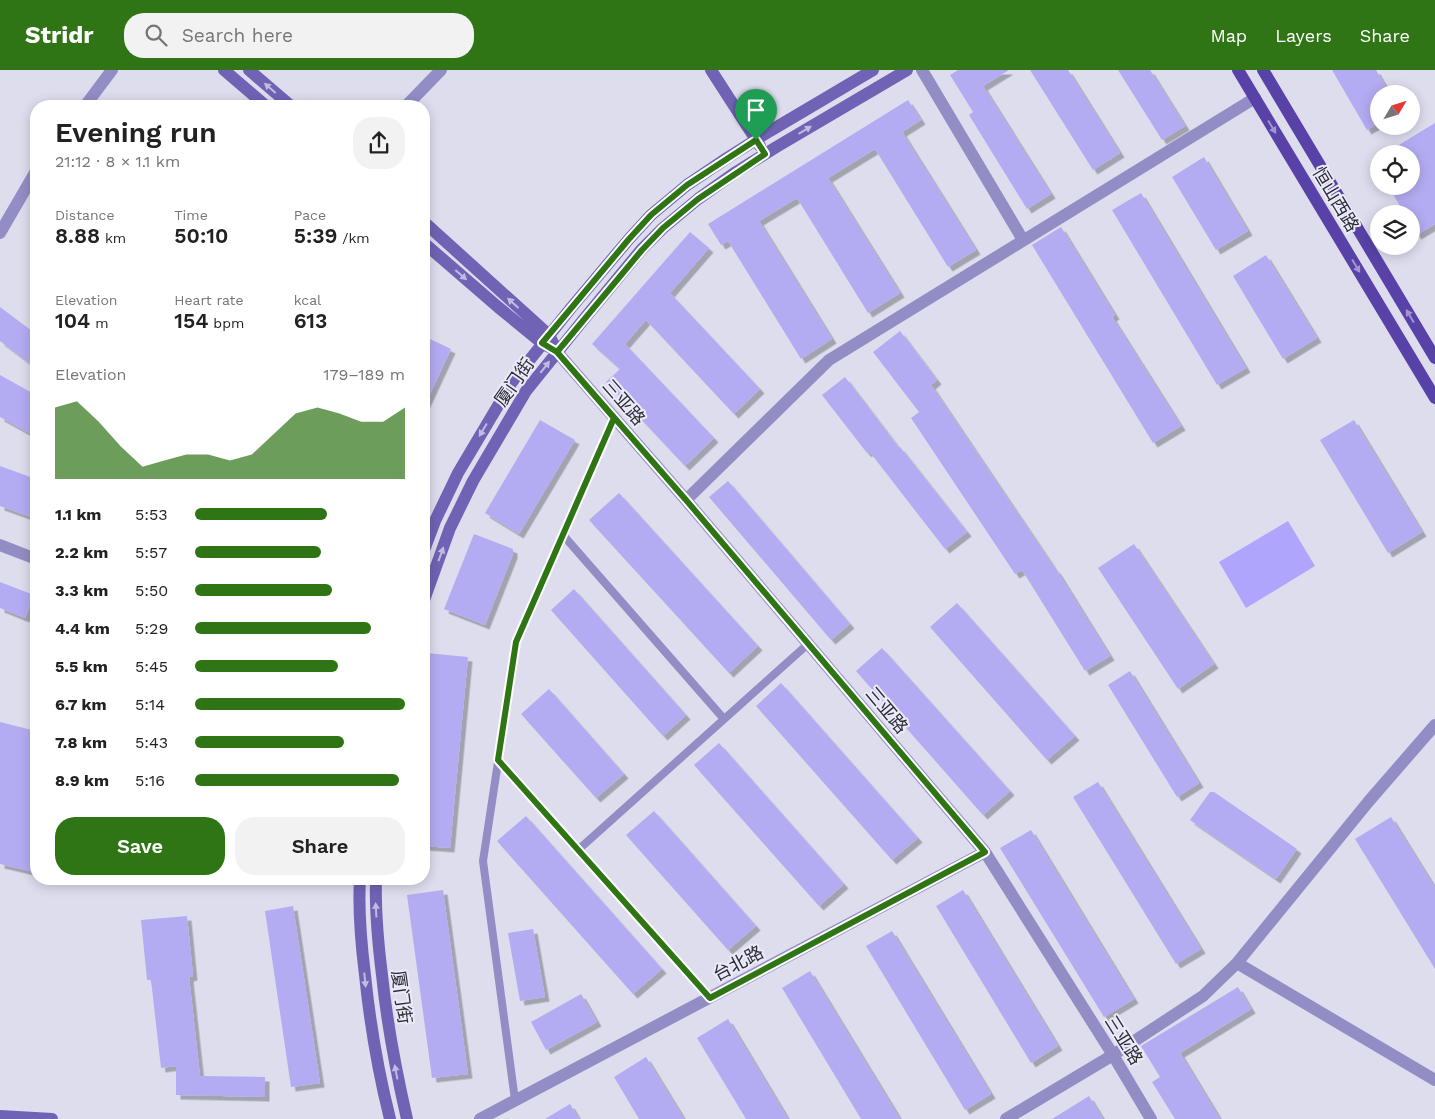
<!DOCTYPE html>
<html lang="en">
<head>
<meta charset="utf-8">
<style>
	:root { --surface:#fff; --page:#f2f2f2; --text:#222; --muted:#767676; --accent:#307515 }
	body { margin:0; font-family:"Work Sans","Noto Sans SC",sans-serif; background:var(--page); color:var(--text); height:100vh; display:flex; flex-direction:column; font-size:19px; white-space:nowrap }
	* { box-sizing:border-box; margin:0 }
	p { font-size:16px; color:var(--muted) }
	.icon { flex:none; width:28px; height:28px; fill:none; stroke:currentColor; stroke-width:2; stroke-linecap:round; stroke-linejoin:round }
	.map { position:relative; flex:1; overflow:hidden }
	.details { position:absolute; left:30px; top:30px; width:400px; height:785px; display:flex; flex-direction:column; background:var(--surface); border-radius:20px; box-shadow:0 2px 12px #0003 }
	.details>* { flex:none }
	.needle { width:32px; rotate:52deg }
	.buttons { position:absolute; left:1370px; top:15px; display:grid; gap:10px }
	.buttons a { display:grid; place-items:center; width:50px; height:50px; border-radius:50%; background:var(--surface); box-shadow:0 2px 12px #0003; font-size:25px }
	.pin { position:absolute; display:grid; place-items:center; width:42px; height:42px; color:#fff; margin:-51px -21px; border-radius:50% 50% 50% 0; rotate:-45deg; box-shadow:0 0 5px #0007 }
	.pin .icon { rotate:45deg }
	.round { display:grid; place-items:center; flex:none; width:52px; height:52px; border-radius:20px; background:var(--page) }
	.head { display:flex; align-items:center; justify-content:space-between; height:85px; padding:0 25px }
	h1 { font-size:28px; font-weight:600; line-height:38px }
	.figures { display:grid; grid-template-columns:repeat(3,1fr); gap:8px; height:85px; padding:5px 25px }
	.figures div { display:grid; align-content:center }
	.figures b { font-size:21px; font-weight:600 }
	.figures small { font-size:14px; font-weight:400 }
	.figures p { font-size:14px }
	.chart { height:140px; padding:10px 25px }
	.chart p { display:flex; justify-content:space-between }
	.chart svg { width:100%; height:90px; margin-top:5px; fill:var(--accent); opacity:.7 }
	.cta { display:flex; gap:10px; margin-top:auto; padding:10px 25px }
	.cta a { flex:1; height:58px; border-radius:20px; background:var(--accent); color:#fff; font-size:20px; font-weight:600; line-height:58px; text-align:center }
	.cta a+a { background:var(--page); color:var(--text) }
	ul { padding:0 25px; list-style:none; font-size:16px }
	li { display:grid; grid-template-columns:80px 60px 1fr; align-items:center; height:38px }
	li i { height:12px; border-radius:6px; background:var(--accent) }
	header { display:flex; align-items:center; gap:30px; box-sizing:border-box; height:70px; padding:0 25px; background:var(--accent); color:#fff }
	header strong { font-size:24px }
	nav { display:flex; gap:28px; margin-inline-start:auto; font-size:18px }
	.search { width:350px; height:45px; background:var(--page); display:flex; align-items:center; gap:12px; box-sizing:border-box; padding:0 18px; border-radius:20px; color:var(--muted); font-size:19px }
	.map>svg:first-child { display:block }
	.green { fill:#b0a5fc }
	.building { fill:#b4acf2; filter:url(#shadow) }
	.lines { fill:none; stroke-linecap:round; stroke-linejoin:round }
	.lane { stroke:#938dc5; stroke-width:8 }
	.street { stroke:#938dc5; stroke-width:12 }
	.secondary { stroke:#7063b5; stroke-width:12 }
	.primary { stroke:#5842a8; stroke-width:12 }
	.oneway { fill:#c0bbe2 }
	.oneway2 { fill:#a296d2 }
	.route-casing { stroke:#fff; stroke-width:10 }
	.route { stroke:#307515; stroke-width:6 }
	.labels { text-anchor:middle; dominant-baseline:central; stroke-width:4; stroke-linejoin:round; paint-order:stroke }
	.street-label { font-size:18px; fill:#2d2d33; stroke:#ebeafb }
</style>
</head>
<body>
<header>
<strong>Stridr</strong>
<div class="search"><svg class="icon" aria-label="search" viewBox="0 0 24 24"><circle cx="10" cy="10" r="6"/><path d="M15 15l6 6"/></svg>Search here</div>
<nav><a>Map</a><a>Layers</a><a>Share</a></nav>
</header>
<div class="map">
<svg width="1435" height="1049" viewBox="0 0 1435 1049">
	<defs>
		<filter id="shadow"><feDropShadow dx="4.5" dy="4.5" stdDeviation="0" flood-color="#0004"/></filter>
	</defs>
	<rect width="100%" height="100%" fill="#deddee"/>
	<!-- green -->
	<path class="green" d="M1288 451 1315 496 1246 538 1219 492Z"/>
	<!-- building -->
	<path class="building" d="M958 0H1009L983 16 1051 124 1027 139 969 45 973 42 950 5Z
		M1030 0H1068L1120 83 1093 100Z
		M1118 0H1150L1185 56 1162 70Z
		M1332 0H1376L1390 24H1379V53L1367 60Z
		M908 30 921 50 902 62 976 180 948 197 875 79 828 108 900 223 868 243 797 128 759 151 832 269 801 289 728 171 721 175 708 154Z
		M1435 53V154L1417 165 1411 155V144H1405L1388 116H1411V84H1384Z
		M1204 87 1248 161 1216 180 1172 107Z
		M1141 123 1246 298 1217 315 1112 140Z
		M1061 157 1115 245 1112 247 1181 356 1153 373 1032 175Z
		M690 162 709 178 670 223 760 319 734 344 646 250 625 274 714 368 685 396 606 312 620 299 592 274Z
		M1266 185 1317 268 1283 289 1233 206Z
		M0 237 36 264V298L0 271Z
		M900 261 937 310 931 315 1055 499H1056L1110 586 1085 601 1022 500 1015 504 911 348 919 342 873 282Z
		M424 266 451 279 424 337Z
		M0 305 36 325V350L29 363 0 347Z
		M845 307 899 378 900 377 967 462 945 479 869 381 867 383 822 325Z
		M540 350 575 370 519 464 485 443Z
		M1354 350 1422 462 1388 483 1320 370Z
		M0 396 36 409V432L31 447 0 436Z
		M728 411 850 554 831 570 709 427Z
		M619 423 758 576 729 603 589 450Z
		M474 464 513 479V484L485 555 444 539Z
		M1134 474 1214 594 1178 619 1098 498Z
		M0 512 34 525 25 548 0 538Z
		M574 519 686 645 663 666 551 540Z
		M957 533 1075 666 1047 690 930 557Z
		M882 578 1010 721 983 745 856 601Z
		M426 583 468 587 450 778 424 776V603Z
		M1130 601 1199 713 1177 727 1108 615Z
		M781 613 918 768 892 790 756 636Z
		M549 619 624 704 596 728 521 644Z
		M0 652 36 661V791L34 802 0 794Z
		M719 673 844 814 819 836 694 695Z
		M1098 712 1201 879 1176 894 1073 727Z
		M1210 722H1214L1297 779 1276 809 1190 750Z
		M654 741 756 856 728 880 626 765Z
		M526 746 662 899 633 924 497 771Z
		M1391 747 1435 818V899L1355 769Z
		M1031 760 1134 929 1104 947 1000 778Z
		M443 820 468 1004 432 1008 407 825Z
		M963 820 1058 976 1031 993 936 836Z
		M293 836 320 1013 291 1017 265 841Z
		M187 846 193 906 189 907 200 1006 265 1007V1027L176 1025V996L161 998 151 910H147L141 850Z
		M533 859 545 927 520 931 508 863Z
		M892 861 991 1024 965 1040 866 876Z
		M810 901 900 1049H861L782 918Z
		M1238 917 1251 939 1180 983 1220 1049H1175L1152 1012 1160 1007 1141 976Z
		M581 924 597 952 546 980 531 952Z
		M728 949 788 1049H746L697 968Z
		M646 987 684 1049H639L614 1007Z
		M1089 1026 1103 1049H1052Z
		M570 1034 579 1049H545Z"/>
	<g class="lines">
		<!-- lane -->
		<path class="lane" d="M563 465 724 649
			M498 690 710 928
			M578 780 808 574
			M515 1030 483 791 516 573 614 348"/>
		<!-- street -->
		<path class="street" d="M922 0 1023 170
			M85 36 112 0
			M406 36 441 0
			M0 163 36 101
			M557 282 686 430 985 782 1113 985 1151 1049
			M686 430 829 290 1255 28
			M0 475 36 489
			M1237 893 1435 1010
			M480 1049 985 782
			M1006 1049 1113 985 1203 926 1237 893 1369 731 1435 655"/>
		<!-- secondary -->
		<path class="secondary" d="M224 0 266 36
			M249 0 291 36
			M711 0 760 76
			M424 152 549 265 553 273
			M424 173 498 237 542 273 549 277
			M424 480 435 451 458 403 512 312 571 238 629 169 651 145 687 115 727 88 770 61 873 0
			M424 530 450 458 473 411 526 321 584 249 641 180 663 158 698 129 736 102 778 76 907 0
			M360 809C358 841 361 873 365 905 370 954 378 1001 390 1049
			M376 809C375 841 378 873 382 905 387 954 396 1001 407 1049
			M0 1046 52 1049"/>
		<!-- primary -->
		<path class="primary" d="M1238 0 1435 328
			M1263 0 1435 288"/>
	</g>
	<!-- one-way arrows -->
	<defs><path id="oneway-solid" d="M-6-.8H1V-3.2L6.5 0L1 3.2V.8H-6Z" transform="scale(1.25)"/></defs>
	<g class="oneway">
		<use href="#oneway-solid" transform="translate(270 18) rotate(-139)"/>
		<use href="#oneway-solid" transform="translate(805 60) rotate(-31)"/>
		<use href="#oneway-solid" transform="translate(461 205) rotate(41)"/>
		<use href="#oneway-solid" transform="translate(513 233) rotate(-138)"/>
		<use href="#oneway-solid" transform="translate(545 297) rotate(-52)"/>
		<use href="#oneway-solid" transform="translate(483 360) rotate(121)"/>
		<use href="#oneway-solid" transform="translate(441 484) rotate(-70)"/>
		<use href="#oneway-solid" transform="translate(376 840) rotate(-93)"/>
		<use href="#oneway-solid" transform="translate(365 910) rotate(84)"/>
		<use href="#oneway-solid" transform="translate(396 1002) rotate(-101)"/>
	</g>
	<g class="oneway2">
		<use href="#oneway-solid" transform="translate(1272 57) rotate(59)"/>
		<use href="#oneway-solid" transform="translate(1356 196) rotate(59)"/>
		<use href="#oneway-solid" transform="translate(1410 246) rotate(-121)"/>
	</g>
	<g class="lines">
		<!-- route casing -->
		<g class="route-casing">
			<path id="route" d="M756 70 687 115 651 145 629 169 542 273 557 282 686 430 985 782 710 928 498 690 516 572 614 348 557 282 642 180 663 158 698 129 765 84 756 70"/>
		</g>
		<!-- route -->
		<use href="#route" class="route"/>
	</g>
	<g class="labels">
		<!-- street labels -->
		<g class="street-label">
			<text transform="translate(1336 129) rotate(59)">恒山西路</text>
			<text transform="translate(514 312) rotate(-55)">厦门街</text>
			<text transform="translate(624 332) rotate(49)">三亚路</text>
			<text transform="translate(887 640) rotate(50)">三亚路</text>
			<text transform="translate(738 893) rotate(-28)">台北路</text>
			<text transform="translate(402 927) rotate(82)">厦门街</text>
			<text transform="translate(1124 970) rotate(58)">三亚路</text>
		</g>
	</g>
</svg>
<div class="buttons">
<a><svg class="needle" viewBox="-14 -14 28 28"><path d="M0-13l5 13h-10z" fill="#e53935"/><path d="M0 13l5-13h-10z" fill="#767676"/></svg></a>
<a><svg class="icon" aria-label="locate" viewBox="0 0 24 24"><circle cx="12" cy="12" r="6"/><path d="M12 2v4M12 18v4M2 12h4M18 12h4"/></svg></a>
<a><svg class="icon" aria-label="layers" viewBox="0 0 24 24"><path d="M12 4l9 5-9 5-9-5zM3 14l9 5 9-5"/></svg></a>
</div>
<div class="pin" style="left:756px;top:70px;background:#1e9e55"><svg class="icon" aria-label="arrive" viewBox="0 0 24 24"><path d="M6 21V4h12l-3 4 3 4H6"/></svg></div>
<section class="details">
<div class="head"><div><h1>Evening run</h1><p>21:12 · 8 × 1.1 km</p></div><a class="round"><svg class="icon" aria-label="share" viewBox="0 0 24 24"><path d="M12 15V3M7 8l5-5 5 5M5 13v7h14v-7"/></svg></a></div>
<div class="figures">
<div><p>Distance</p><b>8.88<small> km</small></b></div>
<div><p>Time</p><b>50:10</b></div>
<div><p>Pace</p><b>5:39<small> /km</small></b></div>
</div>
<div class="figures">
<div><p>Elevation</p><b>104<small> m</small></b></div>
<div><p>Heart rate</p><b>154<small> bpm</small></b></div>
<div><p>kcal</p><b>613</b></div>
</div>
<div class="chart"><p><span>Elevation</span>179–189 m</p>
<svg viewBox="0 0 160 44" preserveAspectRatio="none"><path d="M0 44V9L10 6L20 16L30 28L40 38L50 35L60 32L70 32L80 35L90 32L100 22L110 12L120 9L130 12L140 16L150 16L160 9V44z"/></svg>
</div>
<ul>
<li><b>1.1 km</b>5:53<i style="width:63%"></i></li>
<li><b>2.2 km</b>5:57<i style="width:60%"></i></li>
<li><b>3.3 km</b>5:50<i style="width:65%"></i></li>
<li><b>4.4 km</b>5:29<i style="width:84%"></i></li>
<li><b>5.5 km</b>5:45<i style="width:68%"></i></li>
<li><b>6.7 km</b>5:14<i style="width:100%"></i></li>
<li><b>7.8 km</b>5:43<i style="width:71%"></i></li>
<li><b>8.9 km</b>5:16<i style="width:97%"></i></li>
</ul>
<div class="cta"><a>Save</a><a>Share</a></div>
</section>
</div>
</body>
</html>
